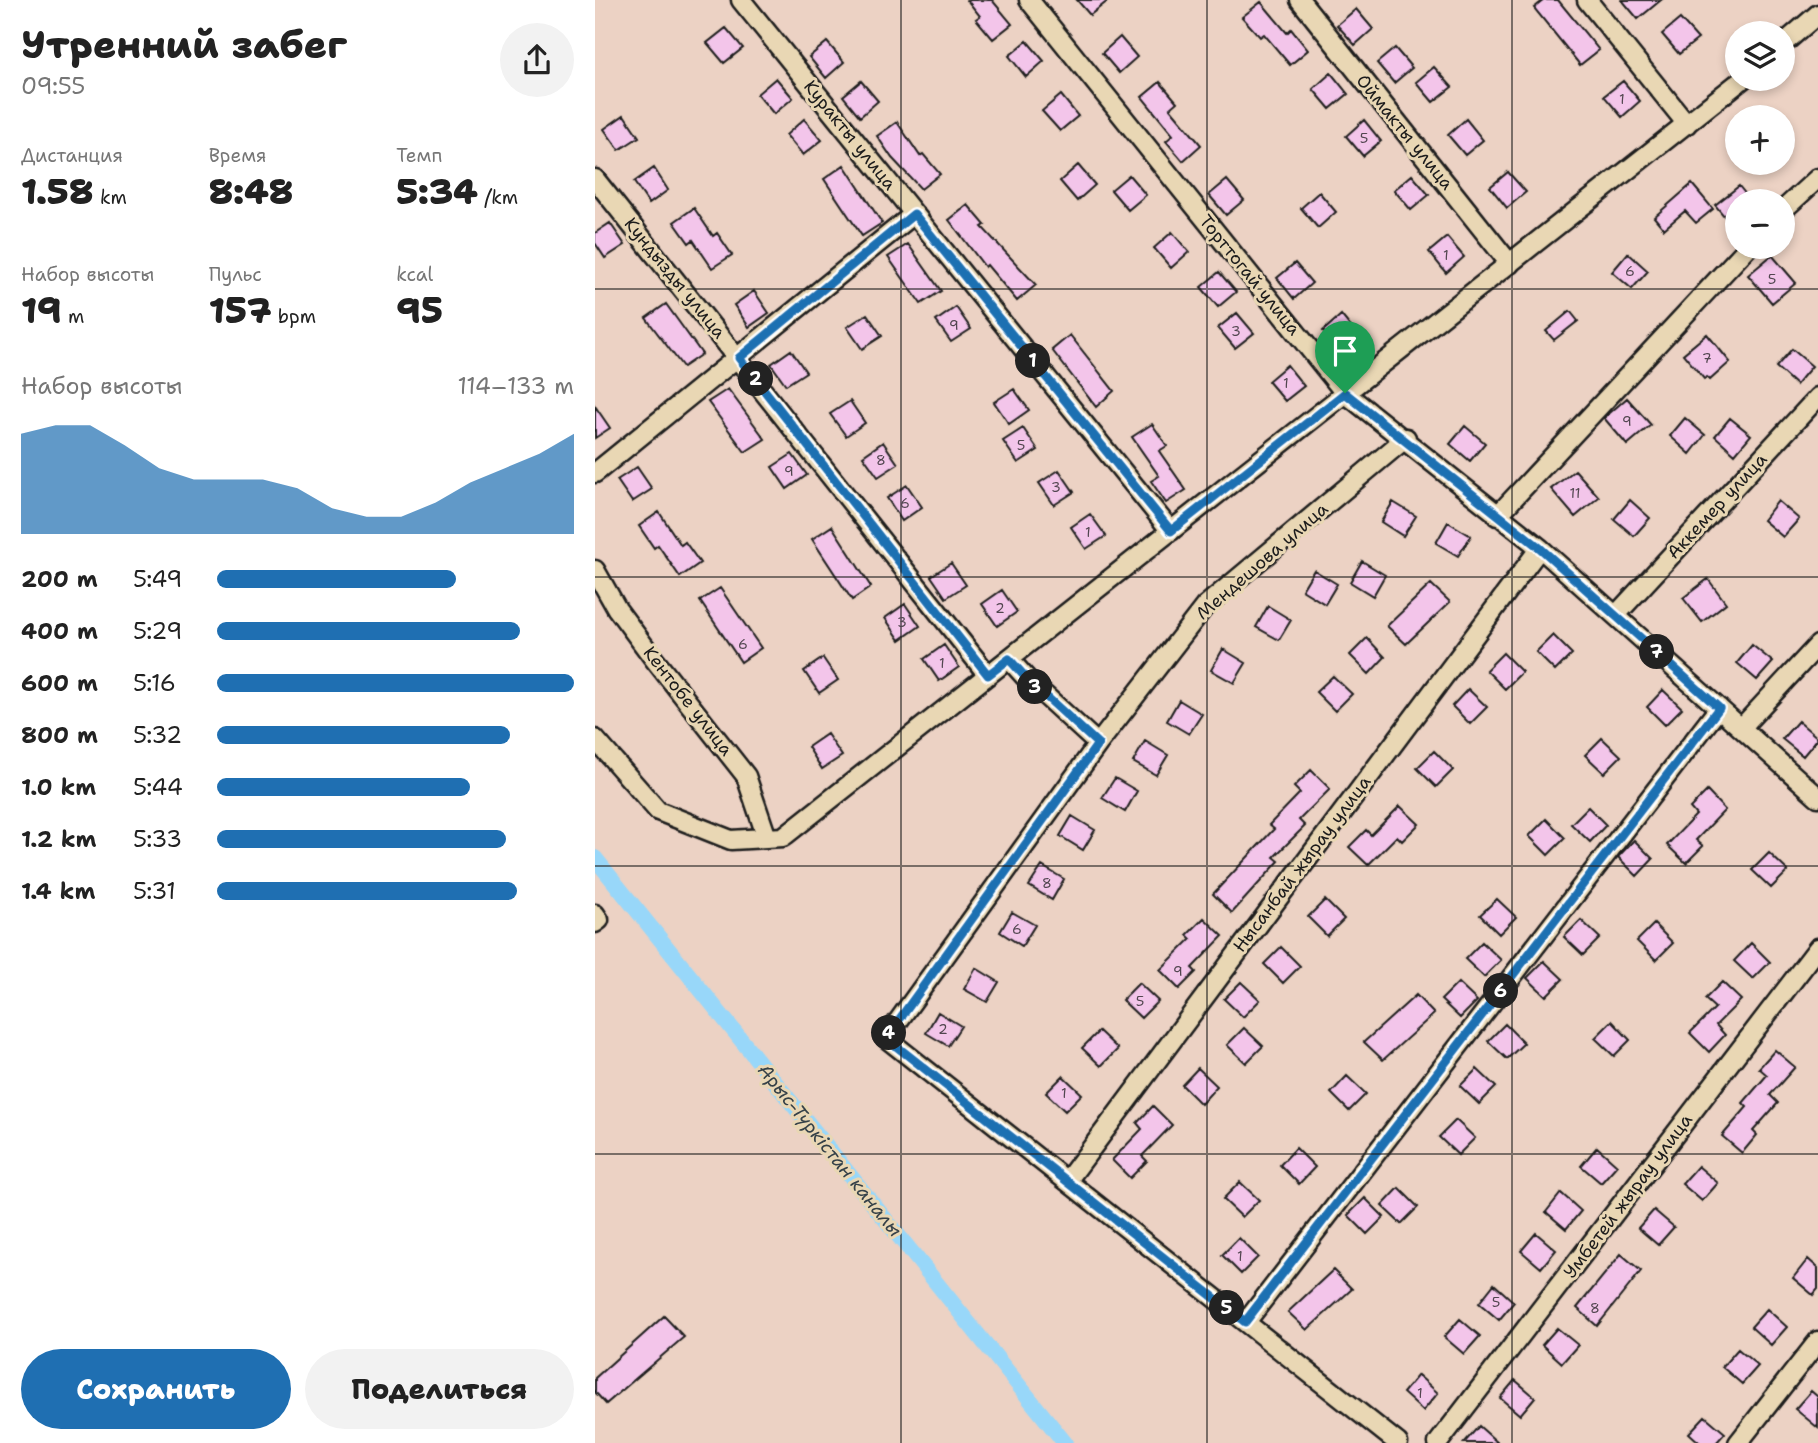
<!DOCTYPE html>
<html lang="ru">
<head>
<meta charset="utf-8">
<style>
	:root { --surface:#fff; --page:#f2f2f2; --text:#222; --muted:#767676; --accent:#1f6fb2 }
	body { margin:0; font-family:"Shantell Sans",sans-serif; background:var(--page); color:var(--text); height:100vh; display:flex; flex-direction:column; font-size:26px; white-space:nowrap }
	* { box-sizing:border-box; margin:0 }
	p { font-size:23px; color:var(--muted) }
	.icon { flex:none; width:38px; height:38px; fill:none; stroke:currentColor; stroke-width:2; stroke-linecap:round; stroke-linejoin:round }
	.map { position:relative; flex:1; overflow:hidden }
	.details { display:flex; flex-direction:column; background:var(--surface); width:595px }
	.details>* { flex:none }
	.fabs { position:absolute; left:1130px; top:21px; display:grid; gap:14px }
	.fabs a { display:grid; place-items:center; width:70px; height:70px; border-radius:50%; background:var(--surface); box-shadow:0 4px 10px #0003; font-size:35px }
	.pin { position:absolute; display:grid; place-items:center; width:60px; height:60px; color:#fff; margin:-72px -30px; border-radius:50% 50% 50% 0; rotate:-45deg; box-shadow:0 0 7px #0007 }
	.pin .icon { rotate:45deg }
	.km { position:absolute; width:35px; height:35px; margin:-18px; border-radius:50%; background:#222; color:#fff; font-size:19px; line-height:35px; text-align:center }
	.round { display:grid; place-items:center; flex:none; width:74px; height:74px; border-radius:37px; background:var(--page) }
	.head { display:flex; align-items:center; justify-content:space-between; height:119px; padding:0 21px }
	h1 { font-size:38px; font-weight:800; line-height:52px }
	.figures { display:grid; grid-template-columns:repeat(3,1fr); gap:10px; height:119px; padding:7px 21px }
	.figures div { display:grid; align-content:center }
	.figures b { font-size:35px; font-weight:800 }
	.figures small { font-size:19px; font-weight:400 }
	.figures p { font-size:19px }
	.chart { height:196px; padding:14px 21px }
	.chart p { display:flex; justify-content:space-between }
	.chart svg { width:100%; height:126px; margin-top:7px; fill:var(--accent); opacity:.7 }
	.cta { display:flex; gap:14px; margin-top:auto; padding:14px 21px }
	.cta a { flex:1; height:80px; border-radius:42px; background:var(--accent); color:#fff; font-size:28px; font-weight:800; line-height:80px; text-align:center }
	.cta a+a { background:var(--page); color:var(--text) }
	ul { padding:0 21px; list-style:none; font-size:23px }
	li { display:grid; grid-template-columns:112px 84px 1fr; align-items:center; height:52px }
	li i { height:18px; border-radius:9px; background:var(--accent) }
	main { display:flex; flex:1; min-height:0 }
	.map>svg:first-child { display:block }
	.lines { fill:none; stroke-linecap:round; stroke-linejoin:round }
	.canal { stroke:#98d7f9; stroke-width:16 }
	.building { fill:#f3c5ea; stroke:#1c1c1c; stroke-width:2 }
	.minor-casing { stroke:#1c1c1c; stroke-width:23 }
	.minor { stroke:#e9d7b4; stroke-width:18 }
	.route-casing { stroke:#fff; stroke-width:14 }
	.route { stroke:#1f6fb2; stroke-width:9 }
	.grid { fill:none; stroke:#1c1c1c; stroke-width:2; stroke-opacity:0.55 }
	.labels { text-anchor:middle; dominant-baseline:central; stroke-width:6; stroke-linejoin:round; paint-order:stroke }
	.number-label { font-size:14px; fill:#524650 }
	.street-label { font-size:18px; fill:#1c1c1c; stroke:#e9d7b4 }
	.water-label { font-size:19px; font-style:italic; fill:#354148; stroke:#e9d7b4 }
</style>
</head>
<body>
<main>
<section class="details">
<div class="head"><div><h1>Утренний забег</h1><p>09:55</p></div><a class="round"><svg class="icon" aria-label="share" viewBox="0 0 24 24"><path d="M12 15V3M7 8l5-5 5 5M5 13v7h14v-7"/></svg></a></div>
<div class="figures">
<div><p>Дистанция</p><b>1.58<small> km</small></b></div>
<div><p>Время</p><b>8:48</b></div>
<div><p>Темп</p><b>5:34<small> /km</small></b></div>
</div>
<div class="figures">
<div><p>Набор высоты</p><b>19<small> m</small></b></div>
<div><p>Пульс</p><b>157<small> bpm</small></b></div>
<div><p>kcal</p><b>95</b></div>
</div>
<div class="chart"><p><span>Набор высоты</span>114–133 m</p>
<svg viewBox="0 0 160 44" preserveAspectRatio="none"><path d="M0 44V9L10 6L20 6L30 13L40 21L50 25L60 25L70 25L80 28L90 35L100 38L110 38L120 33L130 26L140 21L150 16L160 9V44z"/></svg>
</div>
<ul>
<li><b>200 m</b>5:49<i style="width:67%"></i></li>
<li><b>400 m</b>5:29<i style="width:85%"></i></li>
<li><b>600 m</b>5:16<i style="width:100%"></i></li>
<li><b>800 m</b>5:32<i style="width:82%"></i></li>
<li><b>1.0 km</b>5:44<i style="width:71%"></i></li>
<li><b>1.2 km</b>5:33<i style="width:81%"></i></li>
<li><b>1.4 km</b>5:31<i style="width:84%"></i></li>
</ul>
<div class="cta"><a>Сохранить</a><a>Поделиться</a></div>
</section>
<div class="map">
<svg width="1223" height="1443" viewBox="0 0 1223 1443">
	<rect width="100%" height="100%" fill="#ecd2c4"/>
	<filter id="ink" filterUnits="userSpaceOnUse"><feTurbulence type="fractalNoise" baseFrequency=".0143" numOctaves="2"/><feDisplacementMap in="SourceGraphic" scale="14" xChannelSelector="R" yChannelSelector="G"/><feConvolveMatrix kernelMatrix="1 2 1 2 8 2 1 2 1" color-interpolation-filters="sRGB"/></filter>
	<g filter="url(#ink)">
		<g class="lines">
			<!-- canal -->
			<path class="canal" d="M0 858 470 1443"/>
		</g>
		<!-- building -->
		<path class="building" d="M372 0H397L417 24 398 39 381 19 385 16Z
			M482 0H514L495 15Z
			M949 0H963L1004 50 985 65 939 8Z
			M1027 0H1066L1043 19Z
			M666 2 692 33 696 29 713 50 695 65 669 34 665 37 647 17Z
			M761 9 778 29 760 45 742 25Z
			M1085 19 1103 39 1084 54 1067 34Z
			M131 28 148 48 129 63 112 43Z
			M525 37 542 57 524 73 507 53Z
			M432 41 449 61 431 77 414 56Z
			M232 42 249 62 231 78 214 57Z
			M800 48 817 68 799 83 782 63Z
			M839 67 857 87 838 102 821 82Z
			M736 73 753 94 735 109 718 89Z
			M181 78 198 98 179 114 162 94Z
			M266 81 283 101 265 117 248 96Z
			M1028 81 1045 101 1027 117 1009 96Z
			M565 82 582 102 575 108 606 145 588 161 571 141 578 135 547 97Z
			M466 95 483 116 465 131 447 111Z
			M29 115 44 137 24 150 9 129Z
			M209 119 227 140 208 155 191 135Z
			M871 119 888 140 870 155 853 135Z
			M769 120 786 141 768 156 751 136Z
			M302 122 325 156 328 154 345 174 326 189 297 158 282 136Z
			M249 165 287 223 267 236 229 179Z
			M483 165 500 185 482 201 465 181Z
			M59 168 73 190 54 204 39 182Z
			M913 172 931 192 912 208 895 187Z
			M534 175 551 195 533 210 516 190Z
			M817 175 834 195 816 210 799 190Z
			M632 180 649 200 631 215 614 195Z
			M1097 184 1118 209 1101 223 1090 211 1069 229 1059 217Z
			M1144 186 1156 201H1143V233L1120 205Z
			M724 192 741 212 723 228 706 208Z
			M373 205 390 225 387 227 441 285 422 301 392 265 390 267 354 220Z
			M99 208 118 236 122 233 137 255 117 268 98 240 94 243 79 222Z
			M15 223 30 245 10 258 0 243V233Z
			M577 232 594 252 576 268 559 248Z
			M852 237 869 257 851 273 834 252Z
			M313 244 346 291 326 304 293 257Z
			M1033 253 1053 271 1037 289 1017 272Z
			M1177 255 1201 283 1177 303 1153 275Z
			M700 263 717 283 699 299 682 278Z
			M624 272 641 292 623 307 606 287Z
			M159 291 174 313 154 327 139 305Z
			M71 304 107 354 88 367 51 318Z
			M361 307 376 329 356 342 341 321Z
			M975 311 983 321 959 340 951 331Z
			M642 313 659 333 640 348 623 328Z
			M272 314 287 336 267 349 252 327Z
			M746 315 763 336 745 351 728 331Z
			M1112 334 1135 362 1115 380 1112 377 1109 379 1088 354Z
			M475 335 519 391 501 407 457 350Z
			M1197 349 1217 366 1201 385 1181 367Z
			M196 350 211 372 191 385 176 364Z
			M692 365 709 386 690 401 673 381Z
			M133 389 170 439 150 452 113 402Z
			M419 389 434 410 414 424 399 402Z
			M1032 398 1056 425 1032 445 1009 418Z
			M255 401 270 423 251 436 235 414Z
			M0 406 15 428 0 438Z
			M1090 418 1110 435 1095 454 1075 436Z
			M1135 418 1156 435 1140 454 1120 436Z
			M557 424 572 446 564 451 591 490 571 503 556 481 564 476 537 437Z
			M870 426 890 443 875 461 855 444Z
			M428 428 443 450 423 463 408 441Z
			M288 442 303 464 283 477 268 456Z
			M197 454 212 475 192 489 177 467Z
			M42 467 57 489 37 502 22 480Z
			M464 470 479 492 459 505 444 483Z
			M980 470 1004 497 980 517 956 489Z
			M312 485 327 507 307 521 292 498Z
			M1035 500 1055 518 1039 536 1019 519Z
			M1183 501 1204 519 1188 537 1168 520Z
			M798 502 821 516 808 536 786 522Z
			M64 512 86 545 90 542 105 563 85 577 63 545 59 548 44 526Z
			M495 514 511 536 491 549 476 527Z
			M853 522 876 536 863 556 841 543Z
			M237 526 276 587 257 600 217 539Z
			M767 561 790 575 778 596 755 582Z
			M356 563 371 585 351 598 336 576Z
			M719 570 742 584 730 604 707 590Z
			M1113 579 1131 603 1107 622 1088 598Z
			M836 584 855 602 811 644 792 626Z
			M125 588 166 648 146 662 105 601Z
			M407 590 422 612 402 626 387 604Z
			M310 604 325 626 305 640 290 618Z
			M673 606 696 620 684 640 661 627Z
			M958 635 977 654 960 671 941 652Z
			M772 638 790 657 774 674 755 655Z
			M349 645 364 667 344 681 329 659Z
			M1157 645 1178 662 1162 680 1142 663Z
			M628 649 651 663 639 683 616 670Z
			M908 653 927 672 910 689 891 670Z
			M228 658 243 680 224 693 209 671Z
			M738 676 757 694 740 711 721 692Z
			M873 689 892 707 875 724 857 706Z
			M1068 690 1087 708 1070 725 1052 707Z
			M584 700 607 714 594 734 572 721Z
			M1203 721 1223 738 1208 756 1187 739Z
			M232 734 247 756 227 769 213 747Z
			M1007 738 1026 756 1009 773 990 755Z
			M550 741 573 755 561 775 538 762Z
			M839 751 858 770 841 787 822 768Z
			M716 770 735 789 704 820 710 826 679 857 684 861 637 913 618 894 679 829 674 825 705 793 699 787Z
			M520 778 542 791 530 812 507 798Z
			M1112 791 1130 810 1101 840 1108 846 1091 863 1072 845 1101 815 1095 808Z
			M805 806 824 824 807 841 802 836 773 865 754 847 771 830 776 835Z
			M993 807 1011 825 995 842 976 824Z
			M477 816 500 830 488 850 465 836Z
			M951 819 970 838 953 855 934 836Z
			M1039 840 1058 859 1042 876 1023 857Z
			M1174 853 1193 871 1176 888 1157 870Z
			M447 866 469 879 457 900 434 886Z
			M902 899 921 917 904 934 885 915Z
			M730 900 749 919 732 936 713 917Z
			M417 912 440 925 427 946 405 932Z
			M609 918 628 936 597 968 601 972 584 989 565 970 596 939 592 935Z
			M986 920 1005 938 988 955 969 937Z
			M1059 924 1078 943 1061 960 1042 941Z
			M887 942 906 960 889 977 870 959Z
			M1156 943 1175 962 1158 979 1139 961Z
			M686 947 705 966 688 983 669 964Z
			M949 961 968 979 951 996 932 978Z
			M381 968 404 982 392 1002 369 989Z
			M646 982 665 1000 648 1017 629 999Z
			M1127 982 1146 1000 1121 1025 1130 1035 1114 1052 1095 1033 1120 1008 1110 999Z
			M544 983 563 1001 546 1018 527 1000Z
			M863 983 882 1001 865 1018 846 1000Z
			M821 995 839 1014 788 1060 769 1042Z
			M343 1012 366 1026 353 1046 331 1033Z
			M1017 1021 1035 1040 1019 1056 1000 1038Z
			M910 1024 929 1043 912 1059 893 1041Z
			M649 1028 668 1046 651 1063 632 1045Z
			M504 1031 523 1049 506 1066 487 1048Z
			M1180 1050 1200 1067 1175 1095 1183 1103 1158 1131 1162 1135 1147 1153 1127 1136 1152 1107 1148 1103 1172 1075 1164 1068Z
			M603 1068 622 1086 606 1104 587 1085Z
			M882 1069 901 1087 884 1104 865 1086Z
			M468 1076 487 1094 470 1111 451 1093Z
			M752 1076 771 1094 754 1111 736 1093Z
			M558 1106 577 1125 547 1156 552 1161 535 1178 517 1160 547 1129 542 1123Z
			M861 1120 880 1138 863 1155 844 1137Z
			M1002 1147 1022 1165 1006 1183 986 1166Z
			M701 1148 720 1167 704 1184 685 1165Z
			M1103 1166 1123 1183 1107 1201 1087 1184Z
			M645 1182 664 1200 647 1217 628 1199Z
			M804 1188 823 1207 806 1224 787 1206Z
			M966 1193 986 1211 971 1229 951 1212Z
			M770 1198 789 1217 772 1234 753 1215Z
			M1059 1210 1079 1227 1063 1245 1043 1228Z
			M941 1233 961 1250 946 1268 926 1251Z
			M644 1238 663 1257 646 1274 627 1255Z
			M1026 1254 1046 1271 1002 1326 982 1308Z
			M1213 1259 1223 1268V1289L1218 1295 1198 1278Z
			M738 1270 757 1289 712 1330 693 1312Z
			M899 1284 919 1302 904 1320 884 1303Z
			M1172 1309 1192 1327 1176 1345 1156 1327Z
			M69 1316 89 1337 11 1404 0 1392V1378Z
			M865 1319 885 1336 869 1354 849 1337Z
			M962 1328 983 1345 967 1363 947 1345Z
			M1143 1349 1163 1366 1147 1384 1127 1367Z
			M823 1375 843 1393 828 1411 808 1393Z
			M920 1380 940 1397 925 1415 905 1398Z
			M1216 1391 1223 1397V1428L1200 1409Z
			M1110 1416 1130 1433 1121 1443H1105L1094 1433Z
			M884 1426 903 1443H869Z"/>
		<g class="lines">
			<!-- minor casing -->
			<g class="minor-casing">
				<path id="minor" d="M146 0 576 531
					M434 0 750 393 945 548 1223 797
					M705 0 915 264
					M992 0 1092 124
					M1188 44 1223 14
					M0 179 393 675
					M1188 210 1223 178
					M0 473 319 214
					M902 516 1153 247
					M0 570 22 609 59 659 151 776 172 838
					M1021 615 1223 397
					M414 659 432 679 503 744
					M1146 728 1223 645
					M0 739 63 811 136 840 188 837 1148 79
					M0 914 4 920 0 923
					M472 1181 945 548
					M651 1322 1124 708
					M803 1443 291 1038 503 744 610 606 811 438
					M843 1443 1223 948
					M1143 1443 1223 1341"/>
			</g>
			<!-- minor -->
			<use href="#minor" class="minor"/>
		</g>
	</g>
	<g class="lines" filter="url(#ink)">
		<!-- route casing -->
		<g class="route-casing">
			<path id="route" d="M319 214 576 531 750 393 945 548 1124 708 650 1322 291 1038 503 744 432 679 414 659 393 675 144 358Z"/>
		</g>
		<!-- route -->
		<use href="#route" class="route"/>
	</g>
	<!-- grid -->
	<path class="grid" d="M306 0V1443M612 0V1443M917 0V1443M0 289H1223M0 577H1223M0 866H1223M0 1154H1223"/>
	<g class="labels">
		<!-- number labels -->
		<g class="number-label">
			<text x="1027" y="99">1</text>
			<text x="769" y="138">5</text>
			<text x="851" y="255">1</text>
			<text x="1035" y="271">6</text>
			<text x="1177" y="279">5</text>
			<text x="359" y="325">9</text>
			<text x="641" y="331">3</text>
			<text x="1112" y="358">7</text>
			<text x="691" y="383">1</text>
			<text x="1032" y="421">9</text>
			<text x="426" y="445">5</text>
			<text x="286" y="460">8</text>
			<text x="194" y="471">9</text>
			<text x="461" y="487">3</text>
			<text x="980" y="493">11</text>
			<text x="310" y="503">6</text>
			<text x="493" y="532">1</text>
			<text x="405" y="608">2</text>
			<text x="307" y="622">3</text>
			<text x="148" y="644">6</text>
			<text x="347" y="663">1</text>
			<text x="452" y="883">8</text>
			<text x="422" y="929">6</text>
			<text x="583" y="971">9</text>
			<text x="545" y="1001">5</text>
			<text x="348" y="1029">2</text>
			<text x="469" y="1093">1</text>
			<text x="645" y="1256">1</text>
			<text x="901" y="1302">5</text>
			<text x="1000" y="1308">8</text>
			<text x="825" y="1393">1</text>
		</g>
		<!-- street labels -->
		<g class="street-label">
			<text transform="translate(810 132) rotate(51)">Оймакты улица</text>
			<text transform="translate(255 135) rotate(51)">Куракты улица</text>
			<text transform="translate(655 275) rotate(51)">Торттогай улица</text>
			<text transform="translate(80 278) rotate(51)">Кундызды улица</text>
			<text transform="translate(1122 506) rotate(-47)">Аккемер улица</text>
			<text transform="translate(667 561) rotate(-41)">Мендешова улица</text>
			<text transform="translate(93 701) rotate(52)">Кентобе улица</text>
			<text transform="translate(707 864) rotate(-53)">Нысанбай жырау улица</text>
			<text transform="translate(1033 1196) rotate(-53)">Умбетей жырау улица</text>
		</g>
		<!-- water labels -->
		<g class="water-label">
			<text transform="translate(235 1150) rotate(51)">Арыс-Түркістан каналы</text>
		</g>
	</g>
</svg>
<div class="fabs">
<a><svg class="icon" aria-label="layers" viewBox="0 0 24 24"><path d="M12 4l9 5-9 5-9-5zM3 14l9 5 9-5"/></svg></a>
<a>+</a>
<a>−</a>
</div>
<div class="pin" style="left:750px;top:393px;background:#1e9e55"><svg class="icon" aria-label="arrive" viewBox="0 0 24 24"><path d="M6 21V4h12l-3 4 3 4H6"/></svg></div>
<b class="km" style="left:438px;top:361px">1</b>
<b class="km" style="left:161px;top:379px">2</b>
<b class="km" style="left:440px;top:687px">3</b>
<b class="km" style="left:294px;top:1033px">4</b>
<b class="km" style="left:632px;top:1308px">5</b>
<b class="km" style="left:906px;top:991px">6</b>
<b class="km" style="left:1062px;top:652px">7</b>
</div>
</main>
</body>
</html>
